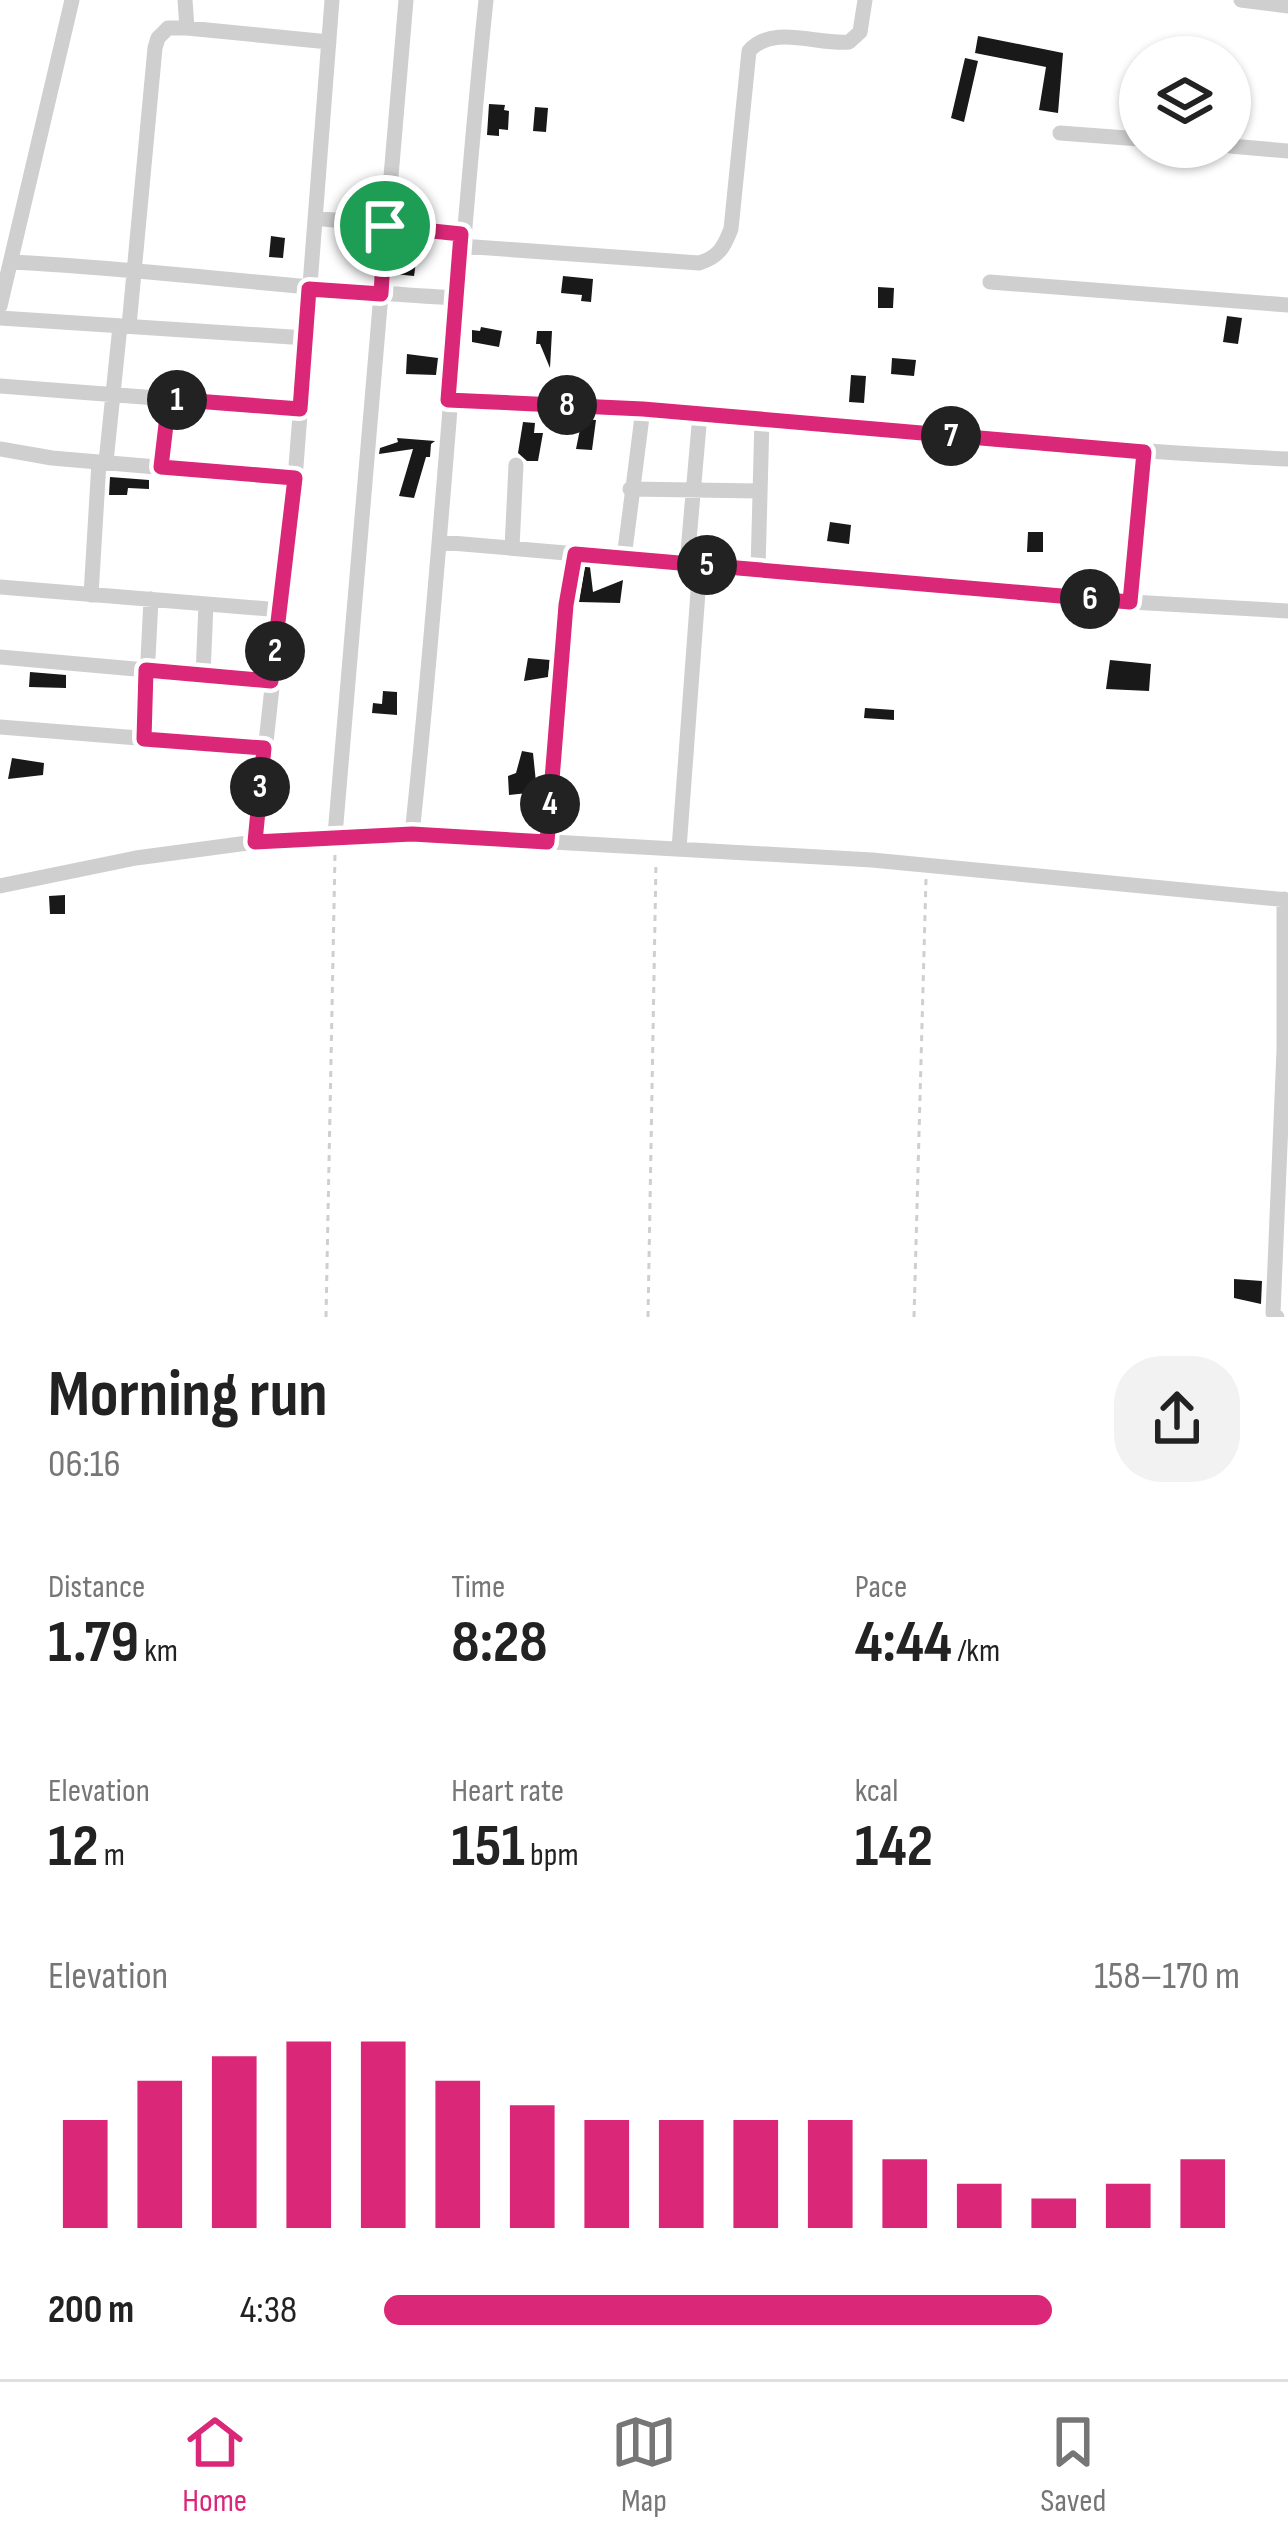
<!DOCTYPE html>
<html lang="en">
<head>
<meta charset="utf-8">
<style>
	:root { --surface:#fff; --page:#f2f2f2; --text:#222; --muted:#767676; --line:#e0e0e0; --accent:#db2777 }
	body { margin:0; font-family:"Sofia Sans Condensed",sans-serif; background:var(--page); color:var(--text); height:100vh; display:flex; flex-direction:column; font-size:45px; white-space:nowrap }
	* { box-sizing:border-box; margin:0 }
	p { font-size:39px; color:var(--muted) }
	.icon { flex:none; width:66px; height:66px; fill:none; stroke:currentColor; stroke-width:2; stroke-linecap:round; stroke-linejoin:round }
	.map { position:relative; height:1317px; overflow:hidden }
	.sheet { display:flex; flex-direction:column; background:var(--surface); flex:1 }
	.sheet>* { flex:none }
	.fabs { position:absolute; left:1119px; top:36px; display:grid; gap:24px }
	.fabs a { display:grid; place-items:center; width:132px; height:132px; border-radius:50%; background:var(--surface); box-shadow:0 3px 9px #0004; font-size:60px }
	.pin { position:absolute; display:grid; place-items:center; width:102px; height:102px; color:#fff; margin:-51px; border:6px solid #fff; border-radius:50%; box-shadow:0 3px 12px #0007 }
	.km { position:absolute; width:60px; height:60px; margin:-30px; border-radius:50%; background:#222; color:#fff; font-size:33px; line-height:60px; text-align:center }
	.round { display:grid; place-items:center; flex:none; width:126px; height:126px; border-radius:48px; background:var(--page) }
	.overview { display:flex; align-items:center; justify-content:space-between; height:204px; padding:0 48px }
	h1 { font-size:66px; font-weight:700; line-height:90px }
	.stats { display:grid; grid-template-columns:repeat(3,1fr); gap:18px; height:204px; padding:12px 48px }
	.stats div { display:grid; align-content:center }
	.stats b { font-size:60px; font-weight:700 }
	.stats small { font-size:33px; font-weight:400 }
	.stats p { font-size:33px }
	.chart { height:336px; padding:24px 48px }
	.chart p { display:flex; justify-content:space-between }
	.chart svg { width:100%; height:216px; margin-top:12px; stroke:var(--accent); stroke-width:6 }
	ul { padding:0 48px; list-style:none; font-size:39px }
	li { display:grid; grid-template-columns:192px 144px 1fr; align-items:center; height:90px }
	li i { height:30px; border-radius:15px; background:var(--accent) }
	.tab-bar { display:flex; justify-content:space-around; align-items:center; height:168px; border-top:3px solid var(--line); background:var(--surface); font-size:33px; color:var(--muted) }
	.tab-bar a { display:grid; justify-items:center; gap:6px }
	.tab-bar .selected { color:var(--accent) }
	.map>svg:first-child { display:block }
	.building { fill:#191919 }
	.lines { fill:none; stroke-linecap:round; stroke-linejoin:round }
	.path { stroke:#cfcfcf; stroke-width:3; stroke-dasharray:6 6; stroke-linecap:butt }
	.minor { stroke:#cfcfcf; stroke-width:15 }
	.route-casing { stroke:#fff; stroke-width:24 }
	.route { stroke:#db2777; stroke-width:15 }
</style>
</head>
<body>
<div class="map">
<svg width="1288" height="1317" viewBox="0 0 1288 1317">
	<rect width="100%" height="100%" fill="#fff"/>
	<!-- building -->
	<path class="building" d="M978 36 1063 53 1058 113 1039 110 1046 67 975 53Z
		M965 58 978 61 964 122 951 118Z
		M489 104 505 105 504 110 509 111 508 130 499 129V136L487 135Z
		M535 107 548 108 546 132 533 131Z
		M271 236 285 238 283 258 269 257Z
		M397 252 417 255 414 276 395 274Z
		M563 276 593 279 591 302 581 301 582 295 561 293Z
		M878 287 894 288 893 308H878Z
		M1227 316 1242 318 1238 344 1223 342Z
		M481 327 502 331 499 347 472 342V330L480 331Z
		M537 331H552L550 368 540 344H536Z
		M407 354 438 358 436 375 406 374Z
		M892 358 916 360 914 376 891 374Z
		M851 375 866 376 864 403 849 402Z
		M582 419 596 420 592 450 576 449Z
		M523 422 535 423 534 433H543L538 461H527L518 453Z
		M397 438 435 441 431 444 430 457H426L414 498 399 496 413 449 379 454 380 448 398 442Z
		M110 477 149 480V489L128 488 127 495H109Z
		M830 522 851 525 849 544 827 541Z
		M1028 532H1043V552H1027Z
		M585 567H590L593 592 623 580 620 603 579 602Z
		M528 658 550 660 548 677 524 681Z
		M1110 660 1151 664 1149 691 1106 689Z
		M30 672 66 675V688L29 687Z
		M383 691 397 692V715L372 713 373 703 382 704Z
		M865 708 894 710V720L864 718Z
		M522 751 533 753 537 792 509 795 508 776 516 773Z
		M12 758 44 763 43 775 8 779Z
		M65 895V914H50L49 896Z
		M1234 1279 1262 1281 1261 1304 1234 1298Z"/>
	<g class="lines">
		<!-- path -->
		<path class="path" d="M326 1317 335 855
			M648 1317 656 862
			M914 1317 926 879"/>
		<!-- minor -->
		<path class="minor" d="M185 0 187 28 329 42
			M1241 0 1288 6
			M1060 133 1140 139
			M1230 146 1288 151
			M315 218 461 234
			M461 246 699 263C719 257 724 247 731 229L749 51C773 24 817 45 849 42L860 32 865 0
			M11 262C160 269 309 291 458 298
			M990 282 1288 305
			M0 306 72 0
			M0 318 306 338
			M129 326 155 48 158 38 168 28H187
			M0 386 300 409
			M449 399C729 413 1008 446 1288 459
			M0 449 52 458 295 479
			M106 462 120 326
			M161 467 169 399
			M630 489 759 491
			M440 542 1131 602 1288 611
			M512 548 516 465
			M624 558 643 409
			M687 563 700 414
			M758 570 762 419
			M0 587 281 610
			M91 595 99 462
			M1131 602 1144 452
			M0 657 271 681
			M203 675 206 604
			M0 727 264 748
			M144 739 151 599
			M412 834C442 556 457 278 486 0
			M335 835 406 0
			M255 842 295 479 332 0
			M547 842 566 605 575 554
			M679 849 700 565
			M0 886 136 858 255 842 412 834 872 860 1288 900
			M1277 1317 1273 1313 1284 1050V899"/>
	</g>
	<g class="lines">
		<!-- route casing -->
		<g class="route-casing">
			<path id="route" d="M385 226 461 234 448 400 643 409 1144 452 1130 602 575 554 566 605 547 842 412 834 255 842 264 748 144 739 146 670 271 681 295 478 161 467 169 399 300 409 309 289 381 294Z"/>
		</g>
		<!-- route -->
		<use href="#route" class="route"/>
	</g>
</svg>
<div class="fabs">
<a><svg class="icon" aria-label="layers" viewBox="0 0 24 24"><path d="M12 4l9 5-9 5-9-5zM3 14l9 5 9-5"/></svg></a>
</div>
<div class="pin" style="left:385px;top:226px;background:#1e9e55"><svg class="icon" aria-label="arrive" viewBox="0 0 24 24"><path d="M6 21V4h12l-3 4 3 4H6"/></svg></div>
<b class="km" style="left:177px;top:400px">1</b>
<b class="km" style="left:275px;top:651px">2</b>
<b class="km" style="left:260px;top:787px">3</b>
<b class="km" style="left:550px;top:804px">4</b>
<b class="km" style="left:707px;top:565px">5</b>
<b class="km" style="left:1090px;top:599px">6</b>
<b class="km" style="left:951px;top:436px">7</b>
<b class="km" style="left:567px;top:405px">8</b>
</div>
<section class="sheet">
<div class="overview"><div><h1>Morning run</h1><p>06:16</p></div><a class="round"><svg class="icon" aria-label="share" viewBox="0 0 24 24"><path d="M12 15V3M7 8l5-5 5 5M5 13v7h14v-7"/></svg></a></div>
<div class="stats">
<div><p>Distance</p><b>1.79<small> km</small></b></div>
<div><p>Time</p><b>8:28</b></div>
<div><p>Pace</p><b>4:44<small> /km</small></b></div>
</div>
<div class="stats">
<div><p>Elevation</p><b>12<small> m</small></b></div>
<div><p>Heart rate</p><b>151<small> bpm</small></b></div>
<div><p>kcal</p><b>142</b></div>
</div>
<div class="chart"><p><span>Elevation</span>158–170 m</p>
<svg viewBox="0 0 160 44" preserveAspectRatio="none"><path d="M5 44V22M15 44V14M25 44V9M35 44V6M45 44V6M55 44V14M65 44V19M75 44V22M85 44V22M95 44V22M105 44V22M115 44V30M125 44V35M135 44V38M145 44V35M155 44V30"/></svg>
</div>
<ul>
<li><b>200 m</b>4:38<i style="width:78%"></i></li>
</ul>
</section>
<nav class="tab-bar">
<a class="selected"><svg class="icon" aria-label="home" viewBox="0 0 24 24"><path d="M3 11l9-7 9 7M6 9v11h12V9"/></svg>Home</a>
<a><svg class="icon" aria-label="map" viewBox="0 0 24 24"><path d="M3 6l6-2 6 2 6-2v14l-6 2-6-2-6 2zM9 4v14M15 6v14"/></svg>Map</a>
<a><svg class="icon" aria-label="saved" viewBox="0 0 24 24"><path d="M7 4h10v16l-5-4-5 4z"/></svg>Saved</a>
</nav>
</body>
</html>
